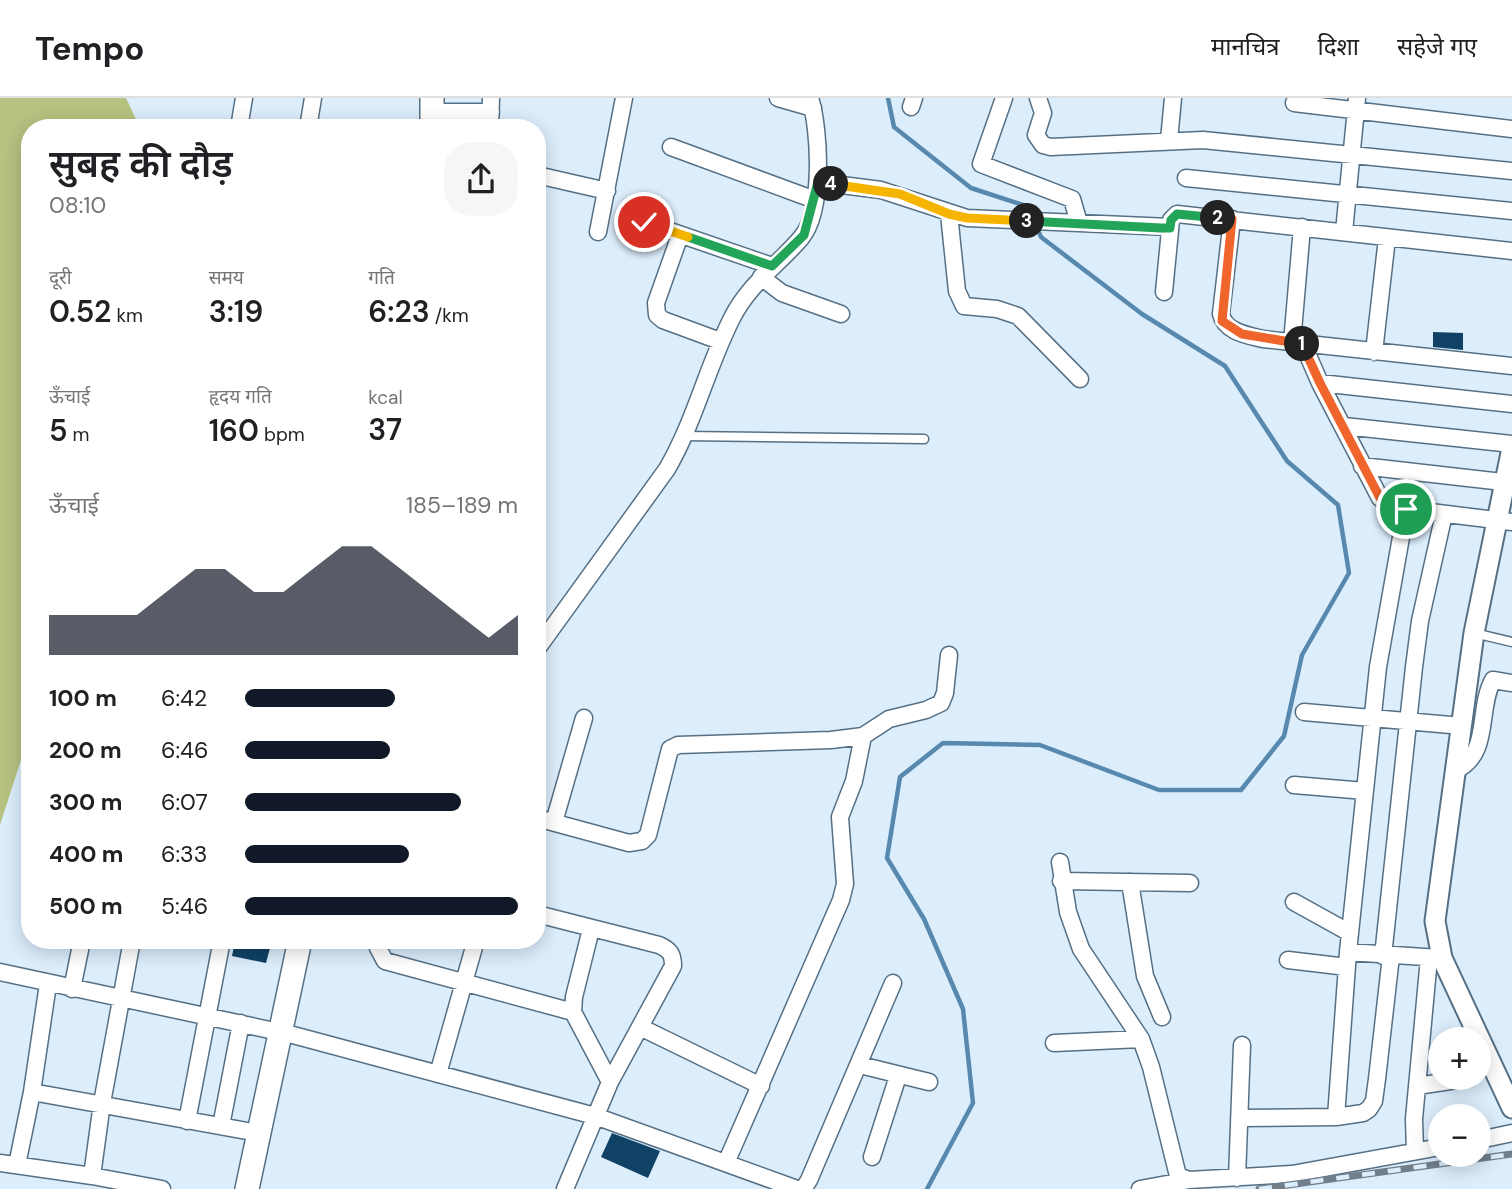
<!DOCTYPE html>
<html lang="hi">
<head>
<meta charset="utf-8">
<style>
	:root { --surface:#fff; --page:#f6f6f6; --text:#202124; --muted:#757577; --line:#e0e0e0; --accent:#111827 }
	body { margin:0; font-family:"DM Sans","Noto Sans Devanagari",sans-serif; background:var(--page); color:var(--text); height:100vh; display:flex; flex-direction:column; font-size:26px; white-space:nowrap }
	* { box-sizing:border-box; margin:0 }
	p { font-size:23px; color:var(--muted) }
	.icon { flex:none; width:38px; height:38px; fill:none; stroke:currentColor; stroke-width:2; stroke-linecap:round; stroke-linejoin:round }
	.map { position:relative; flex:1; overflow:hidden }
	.side { position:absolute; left:21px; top:21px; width:525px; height:830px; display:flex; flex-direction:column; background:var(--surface); border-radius:28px; box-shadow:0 4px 18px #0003 }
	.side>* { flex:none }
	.controls { position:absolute; left:1428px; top:929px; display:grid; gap:14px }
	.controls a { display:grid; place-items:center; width:63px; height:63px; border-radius:50%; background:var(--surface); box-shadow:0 4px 18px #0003; font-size:35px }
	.pin { position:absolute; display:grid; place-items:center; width:60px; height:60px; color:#fff; margin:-30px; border:4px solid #fff; border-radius:50%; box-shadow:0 2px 7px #0007 }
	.km { position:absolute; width:35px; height:35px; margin:-18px; border-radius:50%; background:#222; color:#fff; font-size:19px; line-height:35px; text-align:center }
	.round { display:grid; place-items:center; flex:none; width:74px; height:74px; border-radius:28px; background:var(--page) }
	.overview { display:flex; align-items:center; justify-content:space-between; height:119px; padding:0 28px }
	h1 { font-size:38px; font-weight:600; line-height:52px }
	.stats { display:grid; grid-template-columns:repeat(3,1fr); gap:10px; height:119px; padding:7px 28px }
	.stats div { display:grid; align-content:center }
	.stats b { font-size:30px; font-weight:600 }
	.stats small { font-size:19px; font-weight:400 }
	.stats p { font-size:19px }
	.chart { height:196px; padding:14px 28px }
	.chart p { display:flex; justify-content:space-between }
	.chart svg { width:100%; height:126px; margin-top:7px; fill:var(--accent); opacity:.7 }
	ul { padding:0 28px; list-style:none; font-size:23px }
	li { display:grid; grid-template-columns:112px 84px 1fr; align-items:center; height:52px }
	li i { height:18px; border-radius:9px; background:var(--accent) }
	header { display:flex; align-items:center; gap:42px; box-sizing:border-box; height:98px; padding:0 35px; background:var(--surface); border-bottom:2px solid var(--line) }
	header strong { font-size:33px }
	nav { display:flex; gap:38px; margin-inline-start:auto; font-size:24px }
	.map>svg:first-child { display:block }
	.green { fill:#b6c280 }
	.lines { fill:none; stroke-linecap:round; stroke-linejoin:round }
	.stream { stroke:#5788ae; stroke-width:4.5 }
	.building { fill:#0f4265 }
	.service-casing { stroke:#557085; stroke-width:11 }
	.minor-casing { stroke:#557085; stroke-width:19 }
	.tertiary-casing { stroke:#557085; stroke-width:23 }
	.secondary-casing { stroke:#557085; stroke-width:26 }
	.service { stroke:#fff; stroke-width:8 }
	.minor { stroke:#fff; stroke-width:16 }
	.tertiary { stroke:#fff; stroke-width:19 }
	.secondary { stroke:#fff; stroke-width:23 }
	.rail-casing { stroke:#717f8b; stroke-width:7 }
	.rail { stroke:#dcedfc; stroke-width:4.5; stroke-dasharray:13; stroke-linecap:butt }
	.split-1-casing { stroke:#fff; stroke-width:14 }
	.split-2-casing { stroke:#fff; stroke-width:14 }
	.split-3-casing { stroke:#fff; stroke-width:14 }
	.split-4-casing { stroke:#fff; stroke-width:14 }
	.split-5-casing { stroke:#fff; stroke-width:14 }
	.split-6-casing { stroke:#fff; stroke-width:14 }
	.split-1 { stroke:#f0652b; stroke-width:9 }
	.split-2 { stroke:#f0652b; stroke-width:9 }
	.split-3 { stroke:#22a559; stroke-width:9 }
	.split-4 { stroke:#f5b400; stroke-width:9 }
	.split-5 { stroke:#22a559; stroke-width:9 }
	.split-6 { stroke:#f5b400; stroke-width:9 }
</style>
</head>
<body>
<header>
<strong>Tempo</strong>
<nav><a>मानचित्र</a><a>दिशा</a><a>सहेजे गए</a></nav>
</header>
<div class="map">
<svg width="1512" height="1091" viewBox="0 0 1512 1091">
	<rect width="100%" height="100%" fill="#dcedfc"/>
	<!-- green -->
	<path class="green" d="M0 0H126L140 30H30V634L0 727Z"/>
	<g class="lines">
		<!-- stream -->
		<path class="stream" d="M888 0 894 29 971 90 1029 109 1033 119
			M927 1091 973 1005 963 911 924 821 887 760 900 679 943 645 1040 647 1159 692H1241L1284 638 1302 557 1349 475 1338 407 1287 363 1225 268 1142 216 1041 139 1036 127"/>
	</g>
	<!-- building -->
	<path class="building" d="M1433 234 1463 235V252L1433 249Z
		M235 843 270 850 266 865 232 858Z
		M612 1035 660 1053 648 1080 601 1059Z"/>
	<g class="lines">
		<!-- service casing -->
		<g class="service-casing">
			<path id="service" d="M684 338 924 341
				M1474 535 1512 544"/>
		</g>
		<!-- minor casing -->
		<g class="minor-casing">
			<path id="minor" d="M778 0 813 10
				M1004 0 981 66 1072 101 1079 125
				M1038 0 1043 15 1036 37 1043 47 1051 49 1203 42 1512 73
				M1294 5 1512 31
				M911 9 914 0
				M432 14H491
				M239 30 244 0
				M308 30 313 0
				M490 30 491 0
				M1169 42 1173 0
				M671 49 815 102
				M537 77 607 93
				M1186 80 1512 113
				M818 84 881 92 967 120 1170 129
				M949 116 957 193 964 208 997 211 1018 218 1080 281
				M1232 121 1221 216C1225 234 1247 237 1263 241L1512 268
				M644 124 772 168
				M598 134 624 0
				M1344 134 1357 0
				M680 137 656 205 657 217 663 222 720 243
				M761 179 782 195 841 216
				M1164 194 1171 122 1177 116 1512 153
				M1292 245 1302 129
				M1303 246 1320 285 1380 400 1406 411 1512 424
				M1374 254 1387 140
				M1320 285 1512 306
				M1344 328 1512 346
				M1362 368 1512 385
				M537 551 667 371C695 323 707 269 732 220 749 186 778 167 801 140 824 113 820 32 810 0
				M1304 614 1462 628
				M1456 672C1491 656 1477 611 1493 582L1512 585
				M1294 687 1365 693
				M537 720 629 745 642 743 648 737 670 651 678 647 831 642 863 638 889 621 926 612 941 605 945 595 949 557
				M554 724 584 620
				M1060 764 1068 814 1081 851 1141 941 1151 969 1178 1078 1189 1082 1292 1076 1440 1049
				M1061 783 1190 785
				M1130 784 1145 878 1162 919
				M1294 804 1350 835
				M537 816 659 847C670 852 673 856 673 868L610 984 565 1091
				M591 831 574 899 573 914 610 984
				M381 842 378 850 385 863 573 914
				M1348 854 1440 860
				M1383 858 1414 569 1420 523 1444 416
				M1288 862 1347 869
				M0 874 293 937 595 1018 797 1091 804 1090 809 1082 893 885
				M72 891 82 842
				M640 929 761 988
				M1449 942 1477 935
				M1054 945 1141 941
				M860 967 929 984
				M438 976 476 842
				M1417 988 1470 980
				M32 994 48 886
				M1336 1019 1348 854 1378 569 1406 411
				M1239 1020 1336 1019 1363 1015 1369 1011 1374 1003 1377 981 1391 858
				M187 1023 222 842
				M221 1028 241 925
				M1479 1042 1512 1035
				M1415 1053 1414 1021 1429 860
				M872 1059 898 978
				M0 1065 92 1078 162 1091
				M726 1065 841 802 845 786 840 719 854 683 863 638
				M17 1067 32 994 258 1035
				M92 1078 102 1005 132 842
				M1237 1080 1242 947
				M1140 1091 1189 1082"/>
		</g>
		<!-- tertiary casing -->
		<g class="tertiary-casing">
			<path id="tertiary" d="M1512 350 1474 535 1435 823 1442 860 1512 1010"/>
		</g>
		<!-- secondary casing -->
		<g class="secondary-casing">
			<path id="secondary" d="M432 30V0
				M247 1091 300 842"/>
		</g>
		<!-- service -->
		<use href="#service" class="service"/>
		<!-- minor -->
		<use href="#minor" class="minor"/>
		<!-- tertiary -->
		<use href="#tertiary" class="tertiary"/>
		<!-- secondary -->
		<use href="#secondary" class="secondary"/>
		<!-- rail casing -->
		<g class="rail-casing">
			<path id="rail" d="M1259 1091 1512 1056"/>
		</g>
		<!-- rail -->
		<use href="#rail" class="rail"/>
	</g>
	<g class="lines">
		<!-- split-1 casing -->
		<g class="split-1-casing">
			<path id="split-1" d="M1302 246 1320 285 1380 400 1406 411"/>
		</g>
		<!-- split-2 casing -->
		<g class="split-2-casing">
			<path id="split-2" d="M1218 120 1232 121 1222 223 1242 236 1302 246"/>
		</g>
		<!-- split-3 casing -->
		<g class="split-3-casing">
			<path id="split-3" d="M1027 123 1161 130H1170L1171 122 1177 116 1218 120"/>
		</g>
		<!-- split-4 casing -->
		<g class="split-4-casing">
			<path id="split-4" d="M831 86 900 96 949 116 967 120 1027 123"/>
		</g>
		<!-- split-5 casing -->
		<g class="split-5-casing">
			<path id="split-5" d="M688 139 772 168 804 137 818 84 831 86"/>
		</g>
		<!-- split-6 casing -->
		<g class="split-6-casing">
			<path id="split-6" d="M644 124 688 139"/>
		</g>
		<!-- split-1 -->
		<use href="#split-1" class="split-1"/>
		<!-- split-2 -->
		<use href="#split-2" class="split-2"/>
		<!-- split-3 -->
		<use href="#split-3" class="split-3"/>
		<!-- split-4 -->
		<use href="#split-4" class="split-4"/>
		<!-- split-5 -->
		<use href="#split-5" class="split-5"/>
		<!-- split-6 -->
		<use href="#split-6" class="split-6"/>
	</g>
</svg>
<div class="controls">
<a>+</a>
<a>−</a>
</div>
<div class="pin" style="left:1406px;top:411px;background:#1e9e55"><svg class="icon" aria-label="arrive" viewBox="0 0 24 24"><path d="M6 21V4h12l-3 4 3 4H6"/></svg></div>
<div class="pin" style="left:644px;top:124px;background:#d93025"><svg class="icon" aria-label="check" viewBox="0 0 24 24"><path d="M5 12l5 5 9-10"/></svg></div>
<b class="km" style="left:1302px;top:246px">1</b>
<b class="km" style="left:1218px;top:120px">2</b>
<b class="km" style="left:1027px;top:123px">3</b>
<b class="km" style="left:831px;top:86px">4</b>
<section class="side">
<div class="overview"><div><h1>सुबह की दौड़</h1><p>08:10</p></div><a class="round"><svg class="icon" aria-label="share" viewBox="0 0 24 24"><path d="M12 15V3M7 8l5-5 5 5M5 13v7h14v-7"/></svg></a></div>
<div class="stats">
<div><p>दूरी</p><b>0.52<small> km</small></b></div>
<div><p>समय</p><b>3:19</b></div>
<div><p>गति</p><b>6:23<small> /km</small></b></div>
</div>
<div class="stats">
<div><p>ऊँचाई</p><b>5<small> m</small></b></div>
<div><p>हृदय गति</p><b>160<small> bpm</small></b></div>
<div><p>kcal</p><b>37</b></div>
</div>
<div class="chart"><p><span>ऊँचाई</span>185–189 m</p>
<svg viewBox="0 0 160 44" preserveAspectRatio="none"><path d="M0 44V30L10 30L20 30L30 30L40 22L50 14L60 14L70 22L80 22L90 14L100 6L110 6L120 14L130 22L140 30L150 38L160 30V44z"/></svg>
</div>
<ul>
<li><b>100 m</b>6:42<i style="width:55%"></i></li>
<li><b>200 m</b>6:46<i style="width:53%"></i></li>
<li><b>300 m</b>6:07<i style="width:79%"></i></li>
<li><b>400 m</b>6:33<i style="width:60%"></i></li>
<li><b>500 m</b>5:46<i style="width:100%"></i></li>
</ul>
</section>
</div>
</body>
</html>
